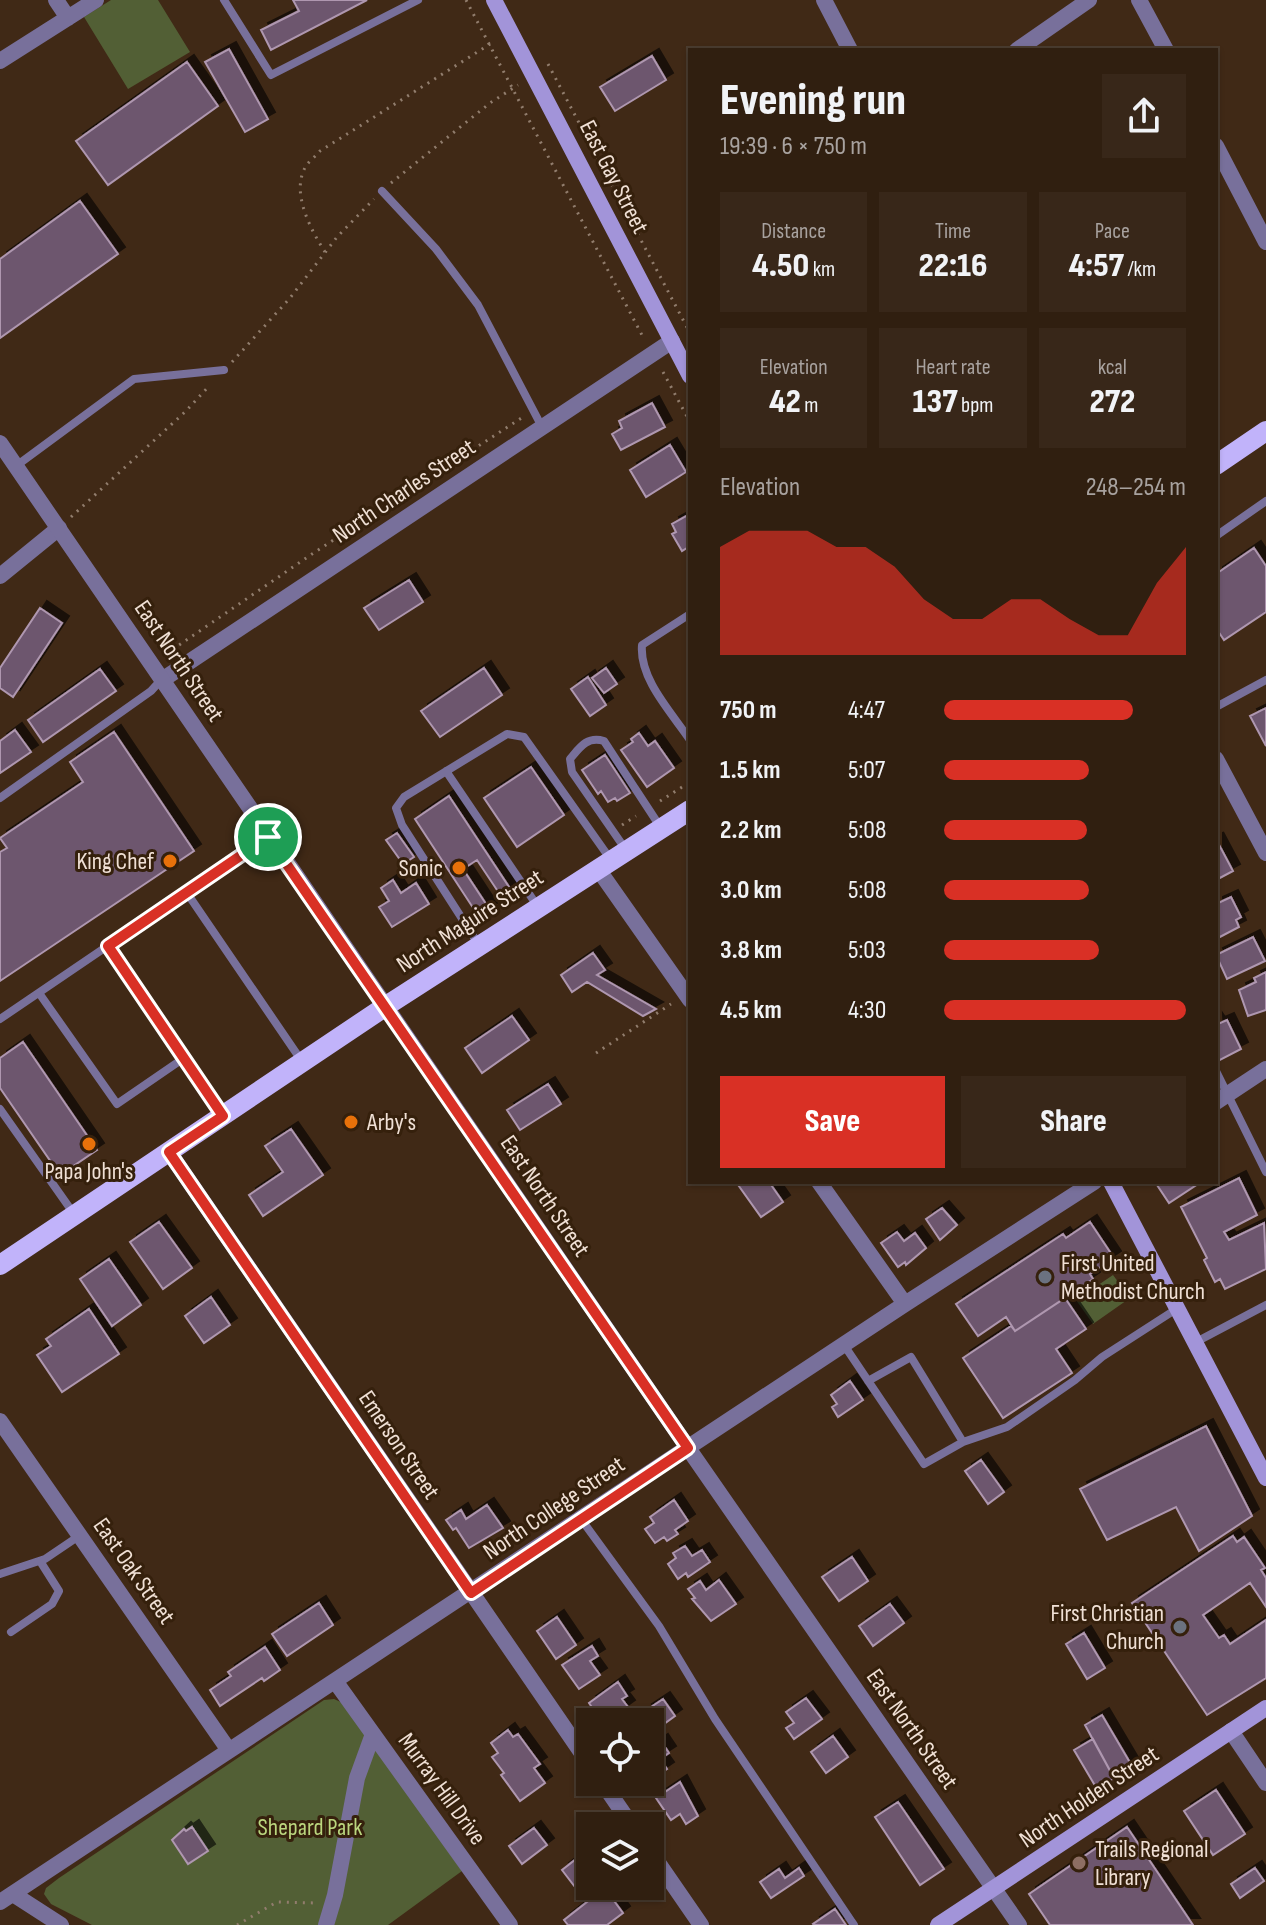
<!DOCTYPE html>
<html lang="en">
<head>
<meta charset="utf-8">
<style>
	:root { --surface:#301f10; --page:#382719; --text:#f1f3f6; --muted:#a8a29f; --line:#4b3d30; --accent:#d93025 }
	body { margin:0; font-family:"Sofia Sans Condensed",sans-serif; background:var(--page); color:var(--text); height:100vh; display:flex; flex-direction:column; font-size:30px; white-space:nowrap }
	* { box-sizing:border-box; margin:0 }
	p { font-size:26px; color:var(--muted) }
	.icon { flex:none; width:44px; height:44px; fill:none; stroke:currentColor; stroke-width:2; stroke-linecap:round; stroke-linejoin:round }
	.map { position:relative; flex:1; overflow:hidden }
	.side { position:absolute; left:688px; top:48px; width:530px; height:1136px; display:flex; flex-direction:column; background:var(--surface); border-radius:0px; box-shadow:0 2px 6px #0004,0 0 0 2px var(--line) }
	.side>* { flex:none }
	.fabs { position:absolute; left:576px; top:1708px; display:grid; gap:16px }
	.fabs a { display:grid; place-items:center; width:88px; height:88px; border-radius:0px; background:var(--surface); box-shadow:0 2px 6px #0004,0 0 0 2px var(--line); font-size:40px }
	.pin { position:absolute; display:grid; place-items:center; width:68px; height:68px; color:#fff; margin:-34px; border:4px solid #fff; border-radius:50%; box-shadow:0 2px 8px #0007 }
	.round { display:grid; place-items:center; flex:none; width:84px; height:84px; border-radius:0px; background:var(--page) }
	.overview { display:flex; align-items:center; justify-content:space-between; height:136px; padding:0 32px }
	h1 { font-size:44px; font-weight:800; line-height:60px }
	.figures { display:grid; grid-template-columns:repeat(3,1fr); gap:12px; height:136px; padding:8px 32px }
	.figures div { display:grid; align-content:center; border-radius:0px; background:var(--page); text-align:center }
	.figures b { font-size:34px; font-weight:800 }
	.figures small { font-size:22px; font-weight:400 }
	.figures p { font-size:22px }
	.chart { height:224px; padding:16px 32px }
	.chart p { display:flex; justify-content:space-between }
	.chart svg { width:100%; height:144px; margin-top:8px; fill:var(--accent); opacity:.7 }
	.primary-button { display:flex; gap:16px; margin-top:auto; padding:16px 32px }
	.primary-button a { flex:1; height:92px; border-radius:0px; background:var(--accent); color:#fff; font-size:32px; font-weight:800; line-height:92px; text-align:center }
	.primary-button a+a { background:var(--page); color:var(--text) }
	ul { padding:0 32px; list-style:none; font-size:26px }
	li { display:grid; grid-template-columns:128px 96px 1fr; align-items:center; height:60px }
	li i { height:20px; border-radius:10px; background:var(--accent) }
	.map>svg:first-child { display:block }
	.green { fill:#525f35 }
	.building { fill:#6d576e; stroke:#af97b0; stroke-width:2; filter:url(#shadow) }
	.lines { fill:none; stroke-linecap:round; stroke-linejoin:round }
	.path { stroke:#917d6d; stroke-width:3; stroke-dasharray:2 6; stroke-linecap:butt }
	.service { stroke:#78709b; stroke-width:8 }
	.minor { stroke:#78709b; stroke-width:16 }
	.tertiary { stroke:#78709b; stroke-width:16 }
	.secondary { stroke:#a294d9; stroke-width:16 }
	.primary { stroke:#c1b3fa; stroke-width:20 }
	.route-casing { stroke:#fff; stroke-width:16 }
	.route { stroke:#d93025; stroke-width:10 }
	.food-dot { fill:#e8710a; stroke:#35200c; stroke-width:3 }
	.worship-dot { fill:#6b7280; stroke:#35200c; stroke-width:3 }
	.education-dot { fill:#8d6e63; stroke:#35200c; stroke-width:3 }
	.labels { text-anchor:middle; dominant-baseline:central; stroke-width:6; stroke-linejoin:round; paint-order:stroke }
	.street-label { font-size:24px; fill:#f0e0d5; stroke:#35200c }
	.poi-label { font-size:24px; fill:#f0e0d5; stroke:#35200c; text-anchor:end }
	.park-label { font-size:24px; fill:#bad67e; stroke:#35200c }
</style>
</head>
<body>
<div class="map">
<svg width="1266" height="1925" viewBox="0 0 1266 1925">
	<defs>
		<filter id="shadow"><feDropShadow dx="7" dy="-7" stdDeviation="0" flood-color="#0009"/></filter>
	</defs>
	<rect width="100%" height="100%" fill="#402916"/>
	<!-- green -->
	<path class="green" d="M111 0H158L190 52 128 89 84 17Z
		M1113 1275 1130 1298 1093 1324 1076 1300Z
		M334 1699 343 1703 462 1871 388 1925H92L51 1904 44 1894 46 1888 59 1878 324 1700Z"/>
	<!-- building -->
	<path class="building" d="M293 0H367L271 50 261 30 299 11Z
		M229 49 268 119 245 132 205 62Z
		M652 56 666 80 615 111 600 87Z
		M187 62 218 106 108 185 76 141Z
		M80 201 118 254 0 338V259Z
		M652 403 665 427 621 450 612 434 622 428 619 421Z
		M670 445 686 472 646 497 630 470Z
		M690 514V546L682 551 672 534 676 532 672 524Z
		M1254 548 1266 566V612L1224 640 1216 628V574Z
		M409 580 423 602 379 630 364 608Z
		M40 608 62 623 13 697 0 688V668Z
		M484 668 502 695 440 737 421 711Z
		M606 668 617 684 604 693 592 678Z
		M100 669 116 691 43 742 28 720Z
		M588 677 606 705 590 716 571 689Z
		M1266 708V746L1250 716Z
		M15 730 31 752 0 773V741Z
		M114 732 194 851 0 981V852L7 848 0 838 83 782 70 762Z
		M639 733 648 746 655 741 674 768 647 787 621 750 633 742 631 739Z
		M605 755 630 793 617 801 615 798 608 802 601 791 598 794 582 770Z
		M531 767 564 815 517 847 484 798Z
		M449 796 515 896 505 902 477 860 463 869 490 910 479 917 415 819Z
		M397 833 414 857 403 864 386 840Z
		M1216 839 1233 871 1216 880Z
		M393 880 401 893 416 883 429 904 392 927 379 907 389 901 381 888Z
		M1231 897 1241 917 1236 920 1239 927 1216 939V904Z
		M1253 937 1265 961 1227 979 1216 955Z
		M593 953 605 970 597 975 656 1009 643 1016 587 982 572 992 561 975Z
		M1266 972V1010L1248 1016 1239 990 1256 982 1254 978Z
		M512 1016 529 1040 482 1073 465 1048Z
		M1227 1020 1241 1049 1218 1061 1216 1021 1218 1024Z
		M23 1042 97 1150 60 1175 0 1088V1058Z
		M548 1084 561 1104 520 1130 507 1110Z
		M291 1129 323 1175 263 1216 249 1195 283 1172 265 1146Z
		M1239 1178 1257 1215 1224 1232 1229 1240 1264 1223 1266 1269 1225 1289 1220 1279 1215 1282 1204 1260 1207 1258 1181 1207Z
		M736 1182H769L783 1202 761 1217Z
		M1155 1182H1201L1169 1203Z
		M942 1208 957 1225 940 1240 926 1219Z
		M159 1222 192 1268 163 1289 130 1242Z
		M1090 1222 1114 1258 1090 1274 1093 1279 1074 1292 1071 1286 1061 1293 1065 1298 1015 1331 1006 1317 978 1336 956 1304 1063 1234 1066 1238Z
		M897 1232 904 1241 915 1233 926 1248 906 1265 905 1262 898 1267 881 1243Z
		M109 1259 141 1305 112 1326 80 1279Z
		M211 1297 230 1325 204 1343 185 1316Z
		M1065 1298 1086 1329 1056 1349 1072 1373 1003 1418 963 1358 1011 1326 1015 1331Z
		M89 1309 119 1354 62 1392 37 1355 51 1346 46 1339Z
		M850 1381 863 1400 838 1417 832 1407 837 1404 831 1395Z
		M1206 1426 1252 1516 1199 1551 1176 1507 1107 1540 1080 1489Z
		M981 1460 1004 1492 988 1504 965 1471Z
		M674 1500 688 1521 675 1530 678 1534 667 1541 664 1537 655 1543 645 1529 654 1523 650 1517Z
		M487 1505 503 1528 469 1548 456 1528 453 1530 446 1520 461 1510 466 1519Z
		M1233 1536 1237 1542 1244 1537 1265 1568 1261 1570 1266 1578V1607L1250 1583 1203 1615 1219 1638 1224 1635 1230 1644 1266 1620V1678L1207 1715 1132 1603Z
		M685 1546 692 1556 702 1550 710 1562 688 1577 686 1573 678 1579 668 1564 676 1558 673 1553Z
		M852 1557 868 1581 839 1601 822 1577Z
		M719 1580 736 1604 711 1621 692 1599 695 1598 688 1589 700 1581 706 1590Z
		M319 1603 333 1625 287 1656 272 1634Z
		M890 1604 904 1623 873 1646 859 1626Z
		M557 1617 576 1645 556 1659 537 1631Z
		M1084 1633 1105 1668 1087 1679 1066 1644Z
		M592 1646 598 1656 590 1661 600 1675 579 1689 562 1665Z
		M265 1647 280 1670 264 1681 262 1678 220 1706 210 1690 231 1676 228 1672Z
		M618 1682 627 1696 622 1699 628 1707 607 1722H602L589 1703Z
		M806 1698 822 1719 794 1739 786 1728 794 1723 786 1712Z
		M663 1699 675 1716 657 1729 645 1711Z
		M1102 1715 1132 1766 1114 1778 1085 1725Z
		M508 1730 513 1737 518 1734 540 1764 534 1768 545 1783 520 1801 501 1775 504 1773 492 1757 498 1753 491 1743Z
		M833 1736 848 1757 826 1773 811 1752Z
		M1093 1739 1114 1778 1097 1789 1074 1750Z
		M661 1741 669 1753 660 1759 667 1769 654 1778 650 1773V1744L652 1747Z
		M680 1782 698 1816 686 1824 680 1814 671 1820 656 1798Z
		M1216 1790 1245 1834 1213 1855 1184 1811Z
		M898 1802 944 1869 920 1885 875 1817Z
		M192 1827 208 1851 188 1864 172 1840 184 1829 186 1831Z
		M1127 1827 1193 1925H1050L1029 1894Z
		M534 1828 547 1845 522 1864 509 1846Z
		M580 1856 590 1869V1886H603L623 1913 607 1925H568L564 1920 592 1898 584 1887 578 1891 562 1870Z
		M799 1868 804 1876 771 1898 760 1882 779 1869 785 1878Z
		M1255 1868 1264 1881 1240 1898 1231 1884Z
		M835 1909 846 1925H814L813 1924Z"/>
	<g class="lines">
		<!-- path -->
		<path class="path" d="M466 0 644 339
			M548 64 690 333
			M391 183 490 103 518 85
			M325 252C311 230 290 192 306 166 309 161 316 156 320 151L495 41
			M232 362 290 298 337 237 374 199
			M663 372 690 422
			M71 517 186 411 210 385
			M166 654 312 554 523 417
			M660 801 690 782
			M622 825 636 816
			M596 1053 671 1004
			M237 1925 277 1902 316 1903"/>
		<!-- service -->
		<path class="service" d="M224 0 271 75 418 0
			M382 191 436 249 478 305 542 427
			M16 466 134 379 224 370
			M1216 536 1266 501
			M690 614 642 645C639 679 672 713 690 740
			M1216 707 1266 680
			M446 771 538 907
			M0 798 151 691 161 680
			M626 850 572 772 570 759C580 747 587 736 604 741L661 828
			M187 893 301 1060
			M479 945 402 825 396 808 404 797 507 734 524 737 611 860
			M108 946 222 1114
			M39 993 117 1104 184 1058
			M0 1019 268 837
			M1216 1071 1266 1172
			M0 1109 74 1214
			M1196 1342 1266 1305
			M844 1345 924 1464 963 1442 911 1357 868 1381
			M963 1442 1007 1427 1075 1380 1102 1357 1178 1308
			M581 1519 659 1626 715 1719 854 1925
			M0 1574 45 1559 79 1536
			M11 1632 52 1604 59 1591 40 1561"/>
		<!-- minor -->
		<path class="minor" d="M56 0 68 18
			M824 0 850 50
			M1139 0 1166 50
			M1017 50 1089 0
			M0 61 96 0
			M1216 146 1266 242
			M0 576 59 528
			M162 680 672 341
			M1216 759 1266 853
			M598 869 690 1000
			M1216 1102 1266 1069
			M169 1152 590 1765
			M819 1182 905 1304
			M0 1421 228 1749
			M335 1681 510 1925
			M1231 1731 1266 1783
			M602 1782 632 1826
			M650 1851 701 1925
			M994 1889 1019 1925
			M13 1894 61 1925
			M0 1902 905 1304 1094 1182
			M326 1925 335 1895 357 1778 373 1734"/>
		<!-- tertiary -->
		<path class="tertiary" d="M0 443 688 1448 994 1889"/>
		<!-- secondary -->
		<path class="secondary" d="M494 0 690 376
			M1111 1182 1266 1478
			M938 1925 1266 1708"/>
		<!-- primary -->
		<path class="primary" d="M1216 465 1266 431
			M0 1265 386 1006 690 810"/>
	</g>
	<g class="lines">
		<!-- route casing -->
		<g class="route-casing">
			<path id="route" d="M268 837 688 1448 471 1593 169 1152 223 1116 108 946Z"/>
		</g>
		<!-- route -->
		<use href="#route" class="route"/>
	</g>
	<!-- markers -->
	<g class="food-dot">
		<circle cx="170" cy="861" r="8"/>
		<circle cx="459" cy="868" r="8"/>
		<circle cx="351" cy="1122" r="8"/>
		<circle cx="89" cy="1144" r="8"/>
	</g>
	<g class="worship-dot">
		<circle cx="1045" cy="1277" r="8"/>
		<circle cx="1180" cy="1627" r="8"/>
	</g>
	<circle class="education-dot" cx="1079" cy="1863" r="8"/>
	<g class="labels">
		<!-- street labels -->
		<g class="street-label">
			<text transform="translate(614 177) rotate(63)">East Gay Street</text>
			<text transform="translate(404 491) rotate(-34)">North Charles Street</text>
			<text transform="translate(179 661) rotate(56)">East North Street</text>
			<text transform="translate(470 921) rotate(-33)">North Maguire Street</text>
			<text transform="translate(545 1196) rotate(56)">East North Street</text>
			<text transform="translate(399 1445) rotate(56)">Emerson Street</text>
			<text transform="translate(554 1508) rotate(-34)">North College Street</text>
			<text transform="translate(134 1571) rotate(55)">East Oak Street</text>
			<text transform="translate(912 1729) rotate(55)">East North Street</text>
			<text transform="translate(442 1789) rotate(54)">Murray Hill Drive</text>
			<text transform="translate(1089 1797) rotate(-34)">North Holden Street</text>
		</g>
		<!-- poi labels -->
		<g class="poi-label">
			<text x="154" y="861">King Chef</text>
			<text x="443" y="868">Sonic</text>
			<text x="367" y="1122" text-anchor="start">Arby's</text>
			<text x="89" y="1171" text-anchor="middle">Papa John's</text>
			<text x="1061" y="1263" text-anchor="start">First United<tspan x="1061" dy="28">Methodist Church</tspan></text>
			<text x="1164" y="1613">First Christian<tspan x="1164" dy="28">Church</tspan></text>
			<text x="1095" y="1849" text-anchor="start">Trails Regional<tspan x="1095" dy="28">Library</tspan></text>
		</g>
		<!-- park labels -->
		<g class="park-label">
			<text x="310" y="1827">Shepard Park</text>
		</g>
	</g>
</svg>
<div class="fabs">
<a><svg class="icon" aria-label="locate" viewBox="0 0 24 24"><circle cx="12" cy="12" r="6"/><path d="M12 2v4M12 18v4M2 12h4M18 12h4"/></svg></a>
<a><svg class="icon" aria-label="layers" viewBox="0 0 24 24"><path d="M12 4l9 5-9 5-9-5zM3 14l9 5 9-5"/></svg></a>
</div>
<div class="pin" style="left:268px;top:837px;background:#1e9e55"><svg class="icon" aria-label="arrive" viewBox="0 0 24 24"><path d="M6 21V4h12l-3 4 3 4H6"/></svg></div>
<section class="side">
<div class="overview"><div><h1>Evening run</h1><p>19:39 · 6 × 750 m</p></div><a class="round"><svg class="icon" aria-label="share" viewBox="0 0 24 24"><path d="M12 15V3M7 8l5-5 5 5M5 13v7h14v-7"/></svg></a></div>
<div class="figures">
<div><p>Distance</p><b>4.50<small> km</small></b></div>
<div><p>Time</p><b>22:16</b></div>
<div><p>Pace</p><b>4:57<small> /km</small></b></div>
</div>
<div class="figures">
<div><p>Elevation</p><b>42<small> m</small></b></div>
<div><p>Heart rate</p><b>137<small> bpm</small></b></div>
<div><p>kcal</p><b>272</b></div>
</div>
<div class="chart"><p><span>Elevation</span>248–254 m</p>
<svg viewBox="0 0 160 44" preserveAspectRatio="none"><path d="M0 44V11L10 6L20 6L30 6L40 11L50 11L60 17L70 27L80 33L90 33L100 27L110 27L120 33L130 38L140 38L150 22L160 11V44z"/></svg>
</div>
<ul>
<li><b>750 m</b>4:47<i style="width:78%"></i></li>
<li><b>1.5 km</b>5:07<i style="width:60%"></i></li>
<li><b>2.2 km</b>5:08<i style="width:59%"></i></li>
<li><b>3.0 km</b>5:08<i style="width:60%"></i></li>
<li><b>3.8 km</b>5:03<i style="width:64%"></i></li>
<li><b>4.5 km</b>4:30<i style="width:100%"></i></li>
</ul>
<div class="primary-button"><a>Save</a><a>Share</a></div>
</section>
</div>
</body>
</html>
